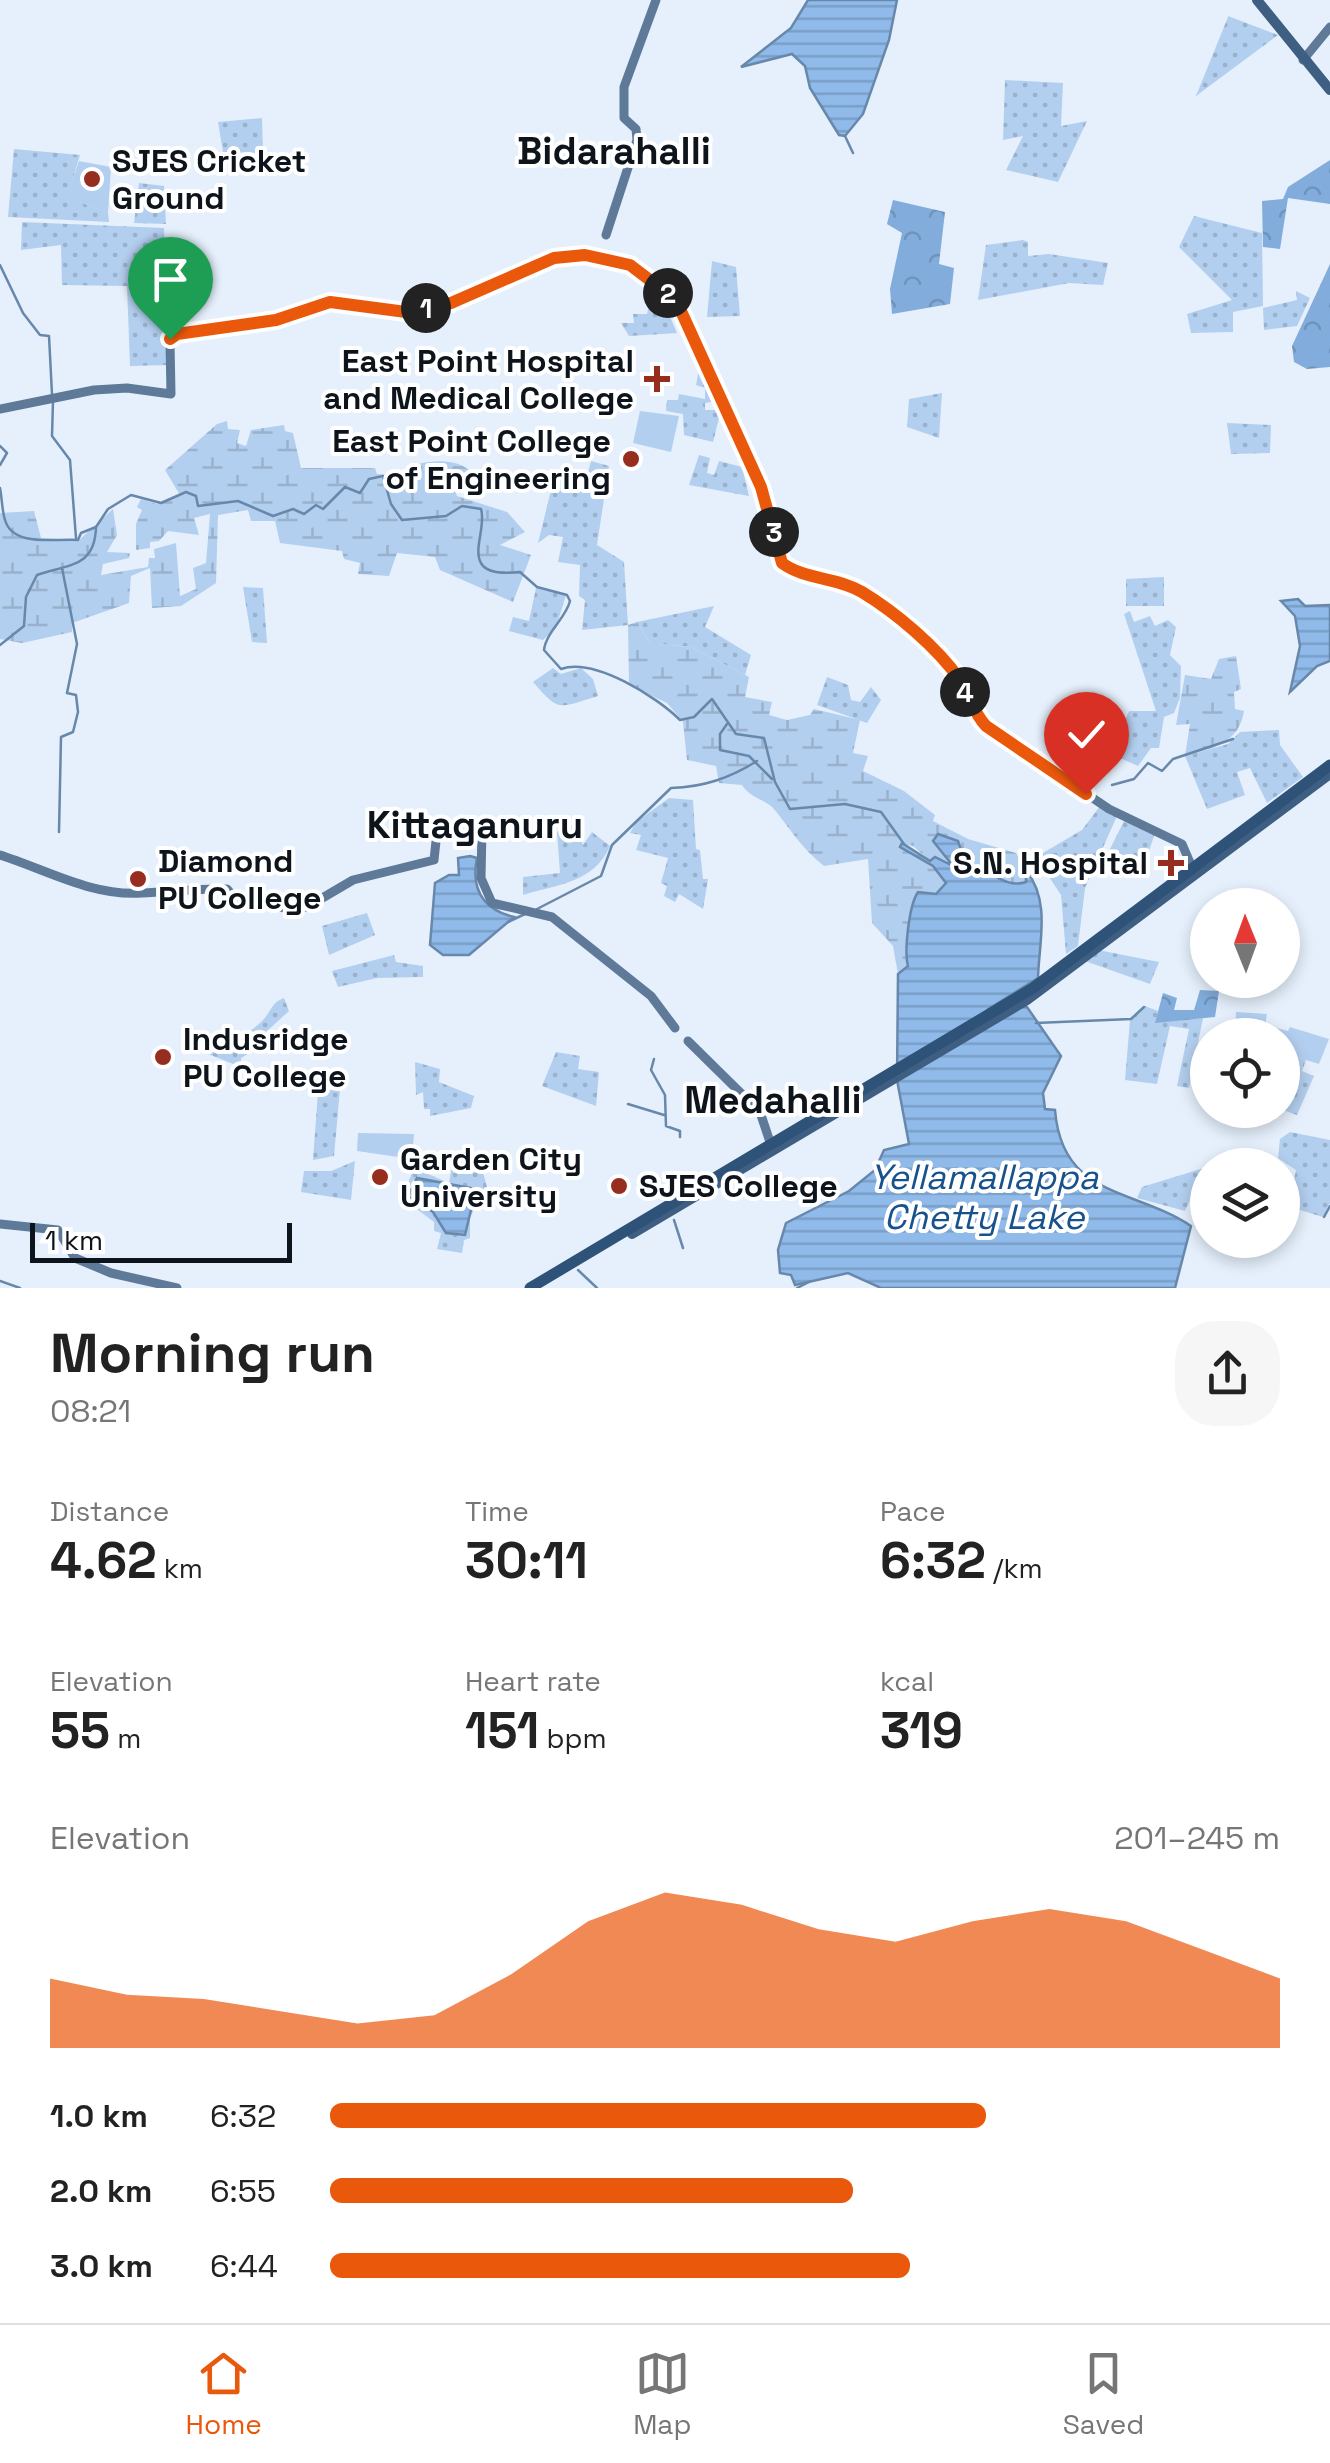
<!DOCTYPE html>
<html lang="en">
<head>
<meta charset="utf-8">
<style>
	:root { --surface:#fff; --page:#f6f6f6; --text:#222; --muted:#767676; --line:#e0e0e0; --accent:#ea580c }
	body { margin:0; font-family:"Space Grotesk",sans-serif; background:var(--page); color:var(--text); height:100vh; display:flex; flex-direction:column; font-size:38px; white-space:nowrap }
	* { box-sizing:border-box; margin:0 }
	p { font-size:32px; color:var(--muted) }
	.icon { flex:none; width:55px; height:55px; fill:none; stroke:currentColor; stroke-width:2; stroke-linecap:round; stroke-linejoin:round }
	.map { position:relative; height:1288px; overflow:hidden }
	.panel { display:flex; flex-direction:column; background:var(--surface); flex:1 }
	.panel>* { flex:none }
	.needle { width:65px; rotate:359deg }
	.buttons { position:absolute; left:1190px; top:888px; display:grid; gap:20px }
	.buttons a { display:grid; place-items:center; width:110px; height:110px; border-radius:50%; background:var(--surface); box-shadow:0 5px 15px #0003; font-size:50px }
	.scale { position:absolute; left:30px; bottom:25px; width:262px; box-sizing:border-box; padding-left:10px; border:5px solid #0e141b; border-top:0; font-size:28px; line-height:35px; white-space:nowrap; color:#0e141b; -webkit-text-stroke:8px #fff; paint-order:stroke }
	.pin { position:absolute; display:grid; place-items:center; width:85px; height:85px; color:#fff; margin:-102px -42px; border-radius:50% 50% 50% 0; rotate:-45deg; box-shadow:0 0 10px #0007 }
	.pin .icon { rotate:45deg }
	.km { position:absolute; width:50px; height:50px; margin:-25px; border-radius:50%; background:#222; color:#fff; font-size:28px; line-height:50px; text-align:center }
	.round { display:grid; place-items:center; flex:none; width:105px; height:105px; border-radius:40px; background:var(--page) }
	.summary { display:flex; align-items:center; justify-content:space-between; height:170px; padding:0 50px }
	h1 { font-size:55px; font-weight:700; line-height:75px }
	.metrics { display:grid; grid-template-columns:repeat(3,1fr); gap:15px; height:170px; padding:10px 50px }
	.metrics div { display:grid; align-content:center }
	.metrics b { font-size:50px; font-weight:700 }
	.metrics small { font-size:28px; font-weight:400 }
	.metrics p { font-size:28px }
	.chart { height:280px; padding:20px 50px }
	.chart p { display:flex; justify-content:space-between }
	.chart svg { width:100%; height:180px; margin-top:10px; fill:var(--accent); opacity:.7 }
	ul { padding:0 50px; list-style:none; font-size:32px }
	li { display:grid; grid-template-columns:160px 120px 1fr; align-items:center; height:75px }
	li i { height:25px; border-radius:12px; background:var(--accent) }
	.menu { display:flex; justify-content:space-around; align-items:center; height:140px; border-top:2px solid var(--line); background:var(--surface); font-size:28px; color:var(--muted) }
	.menu a { display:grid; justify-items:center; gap:5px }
	.menu .on { color:var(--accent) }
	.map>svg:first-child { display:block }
	.grass { fill:url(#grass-dots); fill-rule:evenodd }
	.forest { fill:url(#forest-crowns) }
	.wetland { fill:url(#wetland-marsh) }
	.pitch { fill:#b3cfef }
	.water { fill:url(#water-rules); stroke:#6888ab; stroke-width:2.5 }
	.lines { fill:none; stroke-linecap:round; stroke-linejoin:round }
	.stream { stroke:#6888ab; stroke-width:2.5 }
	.secondary { stroke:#5f7a98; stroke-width:9 }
	.primary { stroke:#3e5e82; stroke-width:10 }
	.trunk { stroke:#2f5278; stroke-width:11 }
	.route-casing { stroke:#fff; stroke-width:20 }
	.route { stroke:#ea580c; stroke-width:12 }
	.poi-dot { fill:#972d1e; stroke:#fff; stroke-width:4 }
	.labels { text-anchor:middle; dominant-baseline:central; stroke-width:8; stroke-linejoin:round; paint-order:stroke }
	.poi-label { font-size:32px; font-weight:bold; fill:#0e141b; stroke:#fff; text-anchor:start }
	.water-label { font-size:35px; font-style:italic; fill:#17528c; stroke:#fff }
	.quarter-label { font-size:38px; font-weight:bold; fill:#0e141b; stroke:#fff }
</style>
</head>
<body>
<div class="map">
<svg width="1330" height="1288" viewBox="0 0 1330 1288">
	<defs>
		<pattern id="grass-dots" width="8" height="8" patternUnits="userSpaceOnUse" patternTransform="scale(2.5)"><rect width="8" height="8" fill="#b3cfef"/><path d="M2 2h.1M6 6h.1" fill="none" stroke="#99b1cc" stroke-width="1.8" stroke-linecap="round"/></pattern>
		<pattern id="forest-crowns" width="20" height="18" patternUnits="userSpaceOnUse" patternTransform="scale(2.5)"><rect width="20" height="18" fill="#82acdb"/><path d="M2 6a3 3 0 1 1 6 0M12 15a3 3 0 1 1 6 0" fill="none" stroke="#6f93bb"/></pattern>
		<pattern id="wetland-marsh" width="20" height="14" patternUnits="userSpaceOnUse" patternTransform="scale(2.5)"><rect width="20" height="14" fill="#b3cfef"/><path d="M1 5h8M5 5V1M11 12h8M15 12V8" fill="none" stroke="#99b1cc"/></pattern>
		<pattern id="water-rules" width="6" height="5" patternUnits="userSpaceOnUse" patternTransform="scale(2.5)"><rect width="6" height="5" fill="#8fbae9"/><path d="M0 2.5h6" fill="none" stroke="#7a9fc7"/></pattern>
	</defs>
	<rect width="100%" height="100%" fill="#e5f0fc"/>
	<!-- grass -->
	<path class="grass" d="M1228 16 1278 35 1196 96 1228 17Z
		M1005 80 1063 83 1061 126 1087 121 1058 182 1006 170 1023 136 1003 140Z
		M262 118 263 153 223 152 218 122Z
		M14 149 80 155 67 197 108 213 109 222 8 217Z
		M139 183 164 186 166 224 134 223Z
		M1194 216 1262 233 1263 306 1233 312V332L1191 333 1187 314 1232 300 1179 247Z
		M22 222 164 228 169 365 130 366 127 286 62 285 61 245 21 250Z
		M1023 240 1028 242V256L1049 254 1108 263 1103 285 1069 283 978 300 986 245Z
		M712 261 736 267 740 316 707 317Z
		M1296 291 1310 298 1297 326 1264 330 1263 308 1297 300Z
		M650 299 664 302 677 333 629 336 621 323H634L633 314H647Z
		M704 363 716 401 705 403V410H721L713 442 684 435 683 414 666 411 667 400H678L679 394 705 399V388L696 385 700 364Z
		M942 393 939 438 907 427 909 399Z
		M1227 423 1271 425 1270 453 1231 454Z
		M699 455 710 458 707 473 714 475 719 461 742 467 749 496 689 485Z
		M591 461 609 466 597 545 624 562 628 625 582 630 585 600 579 596 580 565 558 562 563 537 549 535 538 543 554 478 585 484Z
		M1164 577V606H1126V579Z
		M243 587 263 588 267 643 252 642Z
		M536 588 566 595 556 628 543 640 509 631 513 617 529 621Z
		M714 606 705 627 751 655 745 675 691 647 650 643 637 622Z
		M1130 611 1134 622 1150 616 1155 626 1168 620 1176 627 1170 655 1181 666 1180 698 1174 713 1164 717 1159 748H1151L1138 766 1111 754 1129 711H1156L1124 614Z
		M553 668 561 674 581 668 593 679 598 696C558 708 560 713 533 682Z
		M827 677 848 685 851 700 860 702 871 687 881 700 867 723 817 705Z
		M1279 730 1280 745 1303 777 1267 803 1250 768 1237 772 1245 795 1207 809 1185 756 1228 744 1240 732Z
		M669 798 693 800 696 849 700 850 703 879H708L703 909 679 894 675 902 664 896 667 886 661 883 668 858 636 850 641 835 630 833 636 822Z
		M1100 806 1117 816 1085 888 1078 946 1066 954 1061 895 1036 857 1082 830Z
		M1125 819 1155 833 1144 866H1135L1132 873 1103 863Z
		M575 824 583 845 592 832 610 846C594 883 558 884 523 895V877L560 873 557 832Z
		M367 913 375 935 329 955 322 926Z
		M1098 950 1159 962 1150 984 1085 961Z
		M394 955 396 962 423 966V977L377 978 338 987 332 971Z
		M284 998 289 1011 253 1044V1051L241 1058V1067L203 1052 205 1047C223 1047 250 1034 263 1020 272 1010 271 1003 284 998Z
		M1145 1006 1158 1011 1156 1022 1203 1018 1189 1088 1177 1086 1189 1029 1170 1026 1157 1084 1125 1080 1130 1020Z
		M556 1052 580 1056 578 1069 599 1072 596 1106 542 1086Z
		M1282 1053 1306 1060 1302 1071 1314 1076 1297 1115 1283 1110Z
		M415 1062 440 1069 439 1082 474 1096 471 1108 430 1116V1109H424L423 1092 416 1095Z
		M340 1089 334 1156 313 1160 318 1092Z
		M1290 1132 1330 1140V1203L1323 1217 1283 1205 1286 1191 1292 1190 1296 1170 1278 1158 1280 1139Z
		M454 1154H478L487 1187 470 1217V1238L464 1240 462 1253 437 1249 441 1233 434 1231V1222L402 1198 414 1168 449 1183ZM413 1180 477 1190 467 1211 464 1235 446 1232 433 1212 418 1205 408 1192Z
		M355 1161 351 1200 301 1192 304 1171H331Z
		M1207 1167V1180L1200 1178 1185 1211 1137 1198 1142 1187Z"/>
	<!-- forest -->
	<path class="forest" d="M1330 160V204L1288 198 1280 249 1263 247 1262 201 1283 199 1288 187Z
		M893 200 945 212 939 264 954 268 950 304 892 314 890 289 902 233 887 224Z
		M1330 264V367L1307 369 1294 362 1292 346Z
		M1200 990 1219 991 1215 1017 1155 1023 1163 993 1177 998 1174 1010H1194Z"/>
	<!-- wetland -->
	<path class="wetland" d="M227 421 228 429 240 430 237 443 246 446 251 430 284 425 285 431 293 433 301 468H375L377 474 419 477 416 464C437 460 458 458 474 474L453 485 457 496 507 512 525 532 500 545 531 555 513 602 440 570 435 557 397 553 389 576 358 574 360 563 344 559 342 551 280 543 275 521H251L248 510 218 515 216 583 181 606 152 608 150 568 131 576 129 603 72 623V632L22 643 0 639V513L34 511 41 538 78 541 113 509 117 535 107 552 130 553 129 558 103 564 101 575 148 567 149 558H155L154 549 176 543 180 596 196 589 193 568 206 563 210 514 194 518 199 535 168 531 159 541 150 542V548L136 550V524L142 510 137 507 141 499 157 504 180 495 165 470 217 424Z
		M637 622 650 643 691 647 749 677 745 697 772 702 769 715 787 720 810 715 814 709 860 720 853 753 868 756 863 771 904 791 935 815 933 821 968 839 1016 853 1026 870V882L1004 883 976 866 967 868 958 841 938 834 933 841 954 866 935 856 930 861 913 846 901 844 946 877V883L936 894 919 892C909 905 904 951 908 965L898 974 893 946 872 923 868 859 824 866C803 850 791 830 774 809 765 799 751 799 742 785L719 783 716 766 687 760 683 722 667 703 629 685 628 625Z
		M1236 656 1241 689 1234 692 1235 709 1244 711C1239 743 1214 748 1185 756L1190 724 1176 725 1185 675 1211 679 1219 659Z"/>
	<!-- pitch -->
	<path class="pitch" d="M79 161 111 167 108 213 66 197Z
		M640 411 679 416 671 452 633 443Z
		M1236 1012 1267 1014 1265 1025 1288 1031 1290 1027 1329 1039 1319 1064 1283 1053 1282 1035H1235Z
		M358 1133 414 1134 412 1159 357 1151Z"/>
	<!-- water -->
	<path class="water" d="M808 0H897L889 40 863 114 845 136 839 135 810 88 805 66 792 54 741 67 791 28Z
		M1298 599 1305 606 1330 605V661L1317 666 1290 692 1300 646 1295 616 1281 601Z
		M938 834 958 841 967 867C989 865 1003 890 1026 882V870C1051 902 1039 941 1038 978L987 1010 1027 1007 1061 1056 1043 1093 1045 1109 1055 1110C1062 1198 1134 1188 1191 1226L1175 1288H881L848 1273 795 1285 791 1275 780 1273 778 1250 786 1223 849 1191 875 1170 884 1150 909 1144 897 1080 898 974 908 966C904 951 909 905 918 892L936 894 946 883 933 866 900 847 902 843 930 861 935 857 953 866 933 841Z
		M470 856 477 858C471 888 482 909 514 917L469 955H443L430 945 435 883 449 875H459L458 858Z
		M417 1178 476 1189 465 1235 446 1233 433 1212 408 1196Z"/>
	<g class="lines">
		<!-- stream -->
		<path class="stream" d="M845 136 853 153
			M0 265 23 313 40 335 49 336 52 394
			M53 401 52 436 70 460 76 538
			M0 446 7 453 0 465
			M0 488C2 498 2 511 5 520 13 548 57 538 78 540L81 533 96 527 108 509 131 495 161 503 186 492 196 496 198 506 238 501 273 516 293 509 304 514 316 505 323 509 345 487 360 493 369 479 383 476 391 504 402 520 446 516 462 506 481 509C489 533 453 580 520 572L537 587 567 595 570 601C566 618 546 632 544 650L561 669C594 657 657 697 680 720L694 717 712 699 736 734 764 738 775 782 790 809 845 804 881 812 904 844
			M0 645 24 626 26 597 37 575C68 564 95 568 96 527
			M727 724 720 734V750L749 756 772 779
			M1112 785 1134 779 1148 763 1162 771 1173 759 1233 739
			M59 832 61 737 73 732 78 712 76 695 67 693 77 644 62 568
			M537 909 601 876 612 845 671 788C704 787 730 778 757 761
			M508 922 525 914
			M1036 1023 1131 1019 1144 1007
			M654 1059 651 1070 665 1095 666 1126 680 1131V1137
			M628 1104 664 1115
			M1324 1217 1330 1206
			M674 1220 683 1248
			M578 1270 597 1288
			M0 1281 20 1288
			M797 1288 809 1282"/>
		<!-- secondary -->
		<path class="secondary" d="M1303 60 1330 27
			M606 235 637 140 636 129 624 118V87L656 0
			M0 409 94 390 127 388 171 394 170 342 177 334 275 320 330 303 407 312 451 303 554 258 585 255 629 265 676 300 761 487 783 563C805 580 837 577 862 592 895 612 938 647 960 680 970 695 972 711 986 726L1109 809 1182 844 1191 865
			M482 829 481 878 492 903 552 917 651 996 675 1028
			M0 855C45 869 93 897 142 893 170 892 198 888 227 889L233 896 289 909 307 907 353 880 434 860 437 832
			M688 1041 760 1112 772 1148
			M0 1224 58 1230 75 1258 111 1273 177 1288"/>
		<!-- primary -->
		<path class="primary" d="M1257 0 1330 90
			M632 1234 1027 1000 1330 774"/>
		<!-- trunk -->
		<path class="trunk" d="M530 1288 1033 988 1330 765"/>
	</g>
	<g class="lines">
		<!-- route casing -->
		<g class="route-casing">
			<path id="route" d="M170 339 177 334 276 320 330 302 406 312 451 303 554 258 585 255 630 265 676 300 761 487 782 563C805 580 837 577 862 592 895 612 937 647 960 680 970 695 972 711 986 726L1086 794"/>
		</g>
		<!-- route -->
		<use href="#route" class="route"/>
	</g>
	<!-- markers -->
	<g class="poi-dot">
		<circle cx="92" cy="179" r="10"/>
		<path d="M652 364h10v10h10v10h-10v10h-10v-10h-10v-10h10z"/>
		<circle cx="631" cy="459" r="10"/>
		<path d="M1166 848h10v10h10v10h-10v10h-10v-10h-10v-10h10z"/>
		<circle cx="138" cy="879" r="10"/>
		<circle cx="163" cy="1057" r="10"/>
		<circle cx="380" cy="1177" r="10"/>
		<circle cx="619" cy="1186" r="10"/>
	</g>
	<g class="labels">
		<!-- poi labels -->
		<g class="poi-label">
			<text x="112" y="161">SJES Cricket<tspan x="112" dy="37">Ground</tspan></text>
			<text x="634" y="361" text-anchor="end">East Point Hospital<tspan x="634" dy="37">and Medical College</tspan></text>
			<text x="611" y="441" text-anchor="end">East Point College<tspan x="611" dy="37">of Engineering</tspan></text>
			<text x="158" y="861">Diamond<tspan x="158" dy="37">PU College</tspan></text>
			<text x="1148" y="863" text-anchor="end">S.N. Hospital</text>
			<text x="183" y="1039">Indusridge<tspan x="183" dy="37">PU College</tspan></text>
			<text x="400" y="1159">Garden City<tspan x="400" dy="37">University</tspan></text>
			<text x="639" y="1186">SJES College</text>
		</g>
		<!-- water labels -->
		<g class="water-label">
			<text x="984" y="1177">Yellamallappa<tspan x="984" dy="40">Chetty Lake</tspan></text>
		</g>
		<!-- quarter labels -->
		<g class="quarter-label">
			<text x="614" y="151">Bidarahalli</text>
			<text x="475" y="825">Kittaganuru</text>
			<text x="773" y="1100">Medahalli</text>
		</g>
	</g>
</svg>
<div class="buttons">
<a><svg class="needle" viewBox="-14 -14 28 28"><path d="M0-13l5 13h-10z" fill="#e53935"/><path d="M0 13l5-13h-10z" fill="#767676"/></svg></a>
<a><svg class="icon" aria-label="locate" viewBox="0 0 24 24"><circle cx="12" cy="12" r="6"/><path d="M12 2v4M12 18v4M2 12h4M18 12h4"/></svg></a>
<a><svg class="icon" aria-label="layers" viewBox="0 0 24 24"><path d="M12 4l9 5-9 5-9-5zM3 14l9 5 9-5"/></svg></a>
</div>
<div class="scale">1 km</div>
<div class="pin" style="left:170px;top:339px;background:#1e9e55"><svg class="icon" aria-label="arrive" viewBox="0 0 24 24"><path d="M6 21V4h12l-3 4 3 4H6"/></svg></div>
<div class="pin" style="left:1086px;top:794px;background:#d93025"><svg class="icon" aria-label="check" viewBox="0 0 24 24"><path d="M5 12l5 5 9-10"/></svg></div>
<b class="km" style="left:426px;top:308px">1</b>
<b class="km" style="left:668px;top:293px">2</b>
<b class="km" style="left:774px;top:532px">3</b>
<b class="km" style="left:965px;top:692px">4</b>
</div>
<section class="panel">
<div class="summary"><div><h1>Morning run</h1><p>08:21</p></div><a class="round"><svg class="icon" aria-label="share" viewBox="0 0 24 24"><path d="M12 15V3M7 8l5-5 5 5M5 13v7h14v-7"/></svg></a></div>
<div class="metrics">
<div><p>Distance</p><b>4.62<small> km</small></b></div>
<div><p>Time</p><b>30:11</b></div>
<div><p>Pace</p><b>6:32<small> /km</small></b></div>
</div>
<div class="metrics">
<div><p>Elevation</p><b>55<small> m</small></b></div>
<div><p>Heart rate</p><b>151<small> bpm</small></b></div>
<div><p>kcal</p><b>319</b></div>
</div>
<div class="chart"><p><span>Elevation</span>201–245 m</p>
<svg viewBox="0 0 160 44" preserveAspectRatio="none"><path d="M0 44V27L10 31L20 32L30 35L40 38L50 36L60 26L70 13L80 6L90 9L100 15L110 18L120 13L130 10L140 13L150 20L160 27V44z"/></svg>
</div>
<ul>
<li><b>1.0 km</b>6:32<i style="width:69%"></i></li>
<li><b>2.0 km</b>6:55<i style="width:55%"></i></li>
<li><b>3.0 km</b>6:44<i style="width:61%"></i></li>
</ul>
</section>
<nav class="menu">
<a class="on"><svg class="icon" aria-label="home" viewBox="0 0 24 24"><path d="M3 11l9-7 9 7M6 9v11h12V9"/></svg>Home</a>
<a><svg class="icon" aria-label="map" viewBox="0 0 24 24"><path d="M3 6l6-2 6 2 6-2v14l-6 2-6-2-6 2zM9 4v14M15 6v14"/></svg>Map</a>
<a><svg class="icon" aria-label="saved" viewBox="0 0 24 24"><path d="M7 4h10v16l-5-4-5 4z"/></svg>Saved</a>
</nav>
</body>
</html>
